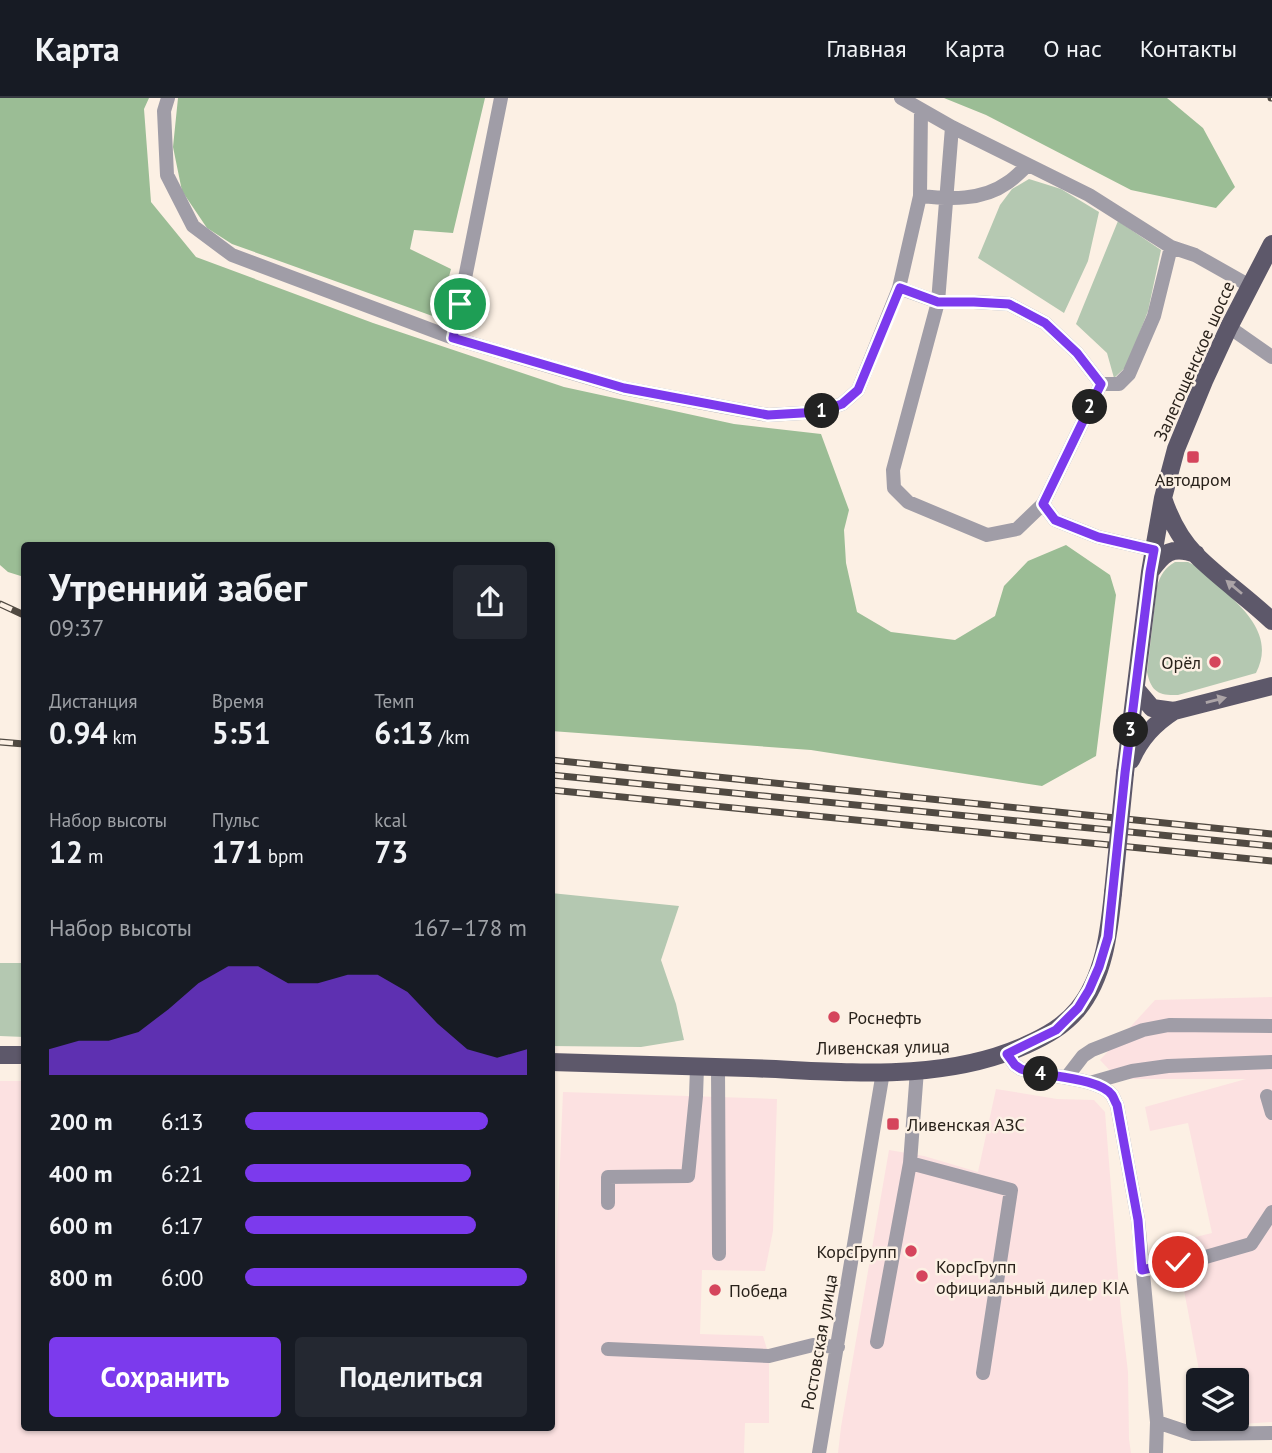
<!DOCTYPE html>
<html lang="ru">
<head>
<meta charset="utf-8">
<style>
	:root { --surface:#171b24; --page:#242831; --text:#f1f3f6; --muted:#9ea1a6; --line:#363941; --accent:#7c3aed }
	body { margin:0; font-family:"PT Sans",sans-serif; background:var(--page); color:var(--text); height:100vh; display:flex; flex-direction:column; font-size:26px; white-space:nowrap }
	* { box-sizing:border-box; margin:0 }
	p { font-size:23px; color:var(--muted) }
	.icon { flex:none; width:38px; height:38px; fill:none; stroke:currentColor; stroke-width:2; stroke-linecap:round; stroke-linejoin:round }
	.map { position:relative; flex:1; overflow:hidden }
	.details { position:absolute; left:21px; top:444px; width:534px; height:889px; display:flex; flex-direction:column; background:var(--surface); border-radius:7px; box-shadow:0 2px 5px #0004 }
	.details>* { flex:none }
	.controls { position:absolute; left:1186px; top:1270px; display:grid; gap:14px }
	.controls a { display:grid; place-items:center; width:63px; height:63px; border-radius:7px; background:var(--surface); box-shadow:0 2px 5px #0004; font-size:35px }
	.pin { position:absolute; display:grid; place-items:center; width:60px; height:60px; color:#fff; margin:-30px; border:4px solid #fff; border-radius:50%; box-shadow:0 2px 7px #0007 }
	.km { position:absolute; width:35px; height:35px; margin:-18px; border-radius:50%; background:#222; color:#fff; font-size:19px; line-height:35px; text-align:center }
	.round { display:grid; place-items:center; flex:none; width:74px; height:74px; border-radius:7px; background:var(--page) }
	.overview { display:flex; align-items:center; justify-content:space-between; height:119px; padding:0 28px }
	h1 { font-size:38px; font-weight:700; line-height:52px }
	.metrics { display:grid; grid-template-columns:repeat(3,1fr); gap:10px; height:119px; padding:7px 28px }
	.metrics div { display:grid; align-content:center }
	.metrics b { font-size:30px; font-weight:700 }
	.metrics small { font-size:19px; font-weight:400 }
	.metrics p { font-size:19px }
	.chart { height:196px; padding:14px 28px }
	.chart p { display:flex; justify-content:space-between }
	.chart svg { width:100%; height:126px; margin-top:7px; fill:var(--accent); opacity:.7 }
	.primary-button { display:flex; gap:14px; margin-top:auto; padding:14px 28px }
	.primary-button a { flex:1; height:80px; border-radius:7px; background:var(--accent); color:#fff; font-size:28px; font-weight:700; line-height:80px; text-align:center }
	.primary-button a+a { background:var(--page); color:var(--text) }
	ul { padding:0 28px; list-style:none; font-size:23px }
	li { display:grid; grid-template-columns:112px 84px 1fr; align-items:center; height:52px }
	li i { height:18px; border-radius:9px; background:var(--accent) }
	header { display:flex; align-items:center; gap:42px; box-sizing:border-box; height:98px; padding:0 35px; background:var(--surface); border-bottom:2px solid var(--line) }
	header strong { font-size:33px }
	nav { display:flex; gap:38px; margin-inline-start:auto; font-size:24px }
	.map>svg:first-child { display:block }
	.industrial { fill:#fce1e1 }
	.green { fill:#b4c8b1 }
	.forest { fill:#9bbd95 }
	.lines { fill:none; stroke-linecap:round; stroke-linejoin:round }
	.minor-tunnel { stroke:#d2c7bc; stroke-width:14; stroke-dasharray:14 7; stroke-linecap:butt }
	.minor { stroke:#a09da7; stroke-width:14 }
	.major { stroke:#5d586a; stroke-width:18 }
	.rail-casing { stroke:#514a42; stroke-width:7 }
	.rail { stroke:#fcf0e4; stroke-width:4.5; stroke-dasharray:13; stroke-linecap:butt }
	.major-bridge { stroke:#5d586a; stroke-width:18 }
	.oneway { fill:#aca4a7 }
	.route-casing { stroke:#fff; stroke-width:14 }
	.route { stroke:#7c3aed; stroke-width:9 }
	.poi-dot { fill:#d5455c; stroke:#fcf0e4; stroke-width:2.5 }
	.labels { text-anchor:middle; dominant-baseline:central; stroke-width:5; stroke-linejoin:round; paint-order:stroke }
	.street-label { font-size:18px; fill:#29221b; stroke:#fcf0e4 }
	.poi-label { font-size:18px; fill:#29221b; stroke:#fcf0e4; text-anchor:start }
</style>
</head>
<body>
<header>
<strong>Карта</strong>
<nav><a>Главная</a><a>Карта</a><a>О нас</a><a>Контакты</a></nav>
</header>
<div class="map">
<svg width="1272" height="1355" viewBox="0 0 1272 1355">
	<rect width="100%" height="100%" fill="#fcf0e4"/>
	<!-- industrial -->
	<path class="industrial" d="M1272 899V1324L1209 1328 1208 1321H1237V1283H1201L1175 1144 1212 1135 1188 1025 1150 1033 1145 1009 1246 981H1118L1100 962 1155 902Z
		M0 983H24V1330H551V1275L563 994 777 1001 773 1133 765 1173 702 1172 700 1236 763 1238 769 1258V1325H745L744 1355H0Z
		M996 991 1057 1001 1094 1002 1105 1014 1121 1215 1128 1274 1129 1341 1131 1355H838L841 1329 889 1052 924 1058 978 1074Z"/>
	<!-- green -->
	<path class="green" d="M1029 81 1061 91 1099 114 1088 163 1064 215 978 160 1000 107 1012 91Z
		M1118 123 1161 152 1148 213 1127 268 1114 280 1107 255 1076 226Z
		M1175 464H1188L1198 469C1209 479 1220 489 1231 499 1253 520 1272 544 1256 575L1178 597C1158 598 1151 593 1147 574L1157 488C1161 476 1165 470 1175 464Z
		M551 795 679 808 661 862 676 906 684 942 641 949 551 948Z
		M0 865H24V939L0 938Z"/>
	<!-- forest -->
	<path class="forest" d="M0 0H149L144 11 151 104 196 159 373 225 564 289 734 326 821 336 849 412 844 432 846 465 857 514 891 534 955 542 995 518 1004 488 1028 463 1066 447 1110 477 1116 497 1096 658 1042 688 811 652 551 633V448H24V479L8 474 0 467Z
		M178 0H485L453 135 414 132 410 151 451 171 438 220 232 146 207 130 182 93 173 49Z
		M944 0H1167L1203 30 1235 89 1216 110 1131 92 986 17Z"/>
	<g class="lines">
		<!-- minor-tunnel -->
		<path class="minor-tunnel" d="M1178 1164 1202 1160"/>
		<!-- minor -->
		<path class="minor" d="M168 0 164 13 167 77 193 128 232 157 453 240 623 290 768 317 819 314 842 306 858 292 899 190 938 204H974L1009 206 1045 225 1077 255 1101 286 1043 406 1017 431 987 437 908 404 894 390 893 372 938 204 952 29
			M901 0 952 29 1089 97 1171 149 1195 157 1250 188
			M920 98C949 101 982 103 1007 85 1015 80 1021 73 1028 67
			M899 190 920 98 921 12
			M1229 229 1272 259
			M453 240 501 0
			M1101 286H1119L1129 276 1154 218 1171 149
			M1043 406 1055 422 1098 439 1154 452
			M1007 956 1015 967 1021 971C1044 979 1098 979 1112 997 1114 1000 1115 1004 1117 1007L1138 1122 1157 1324 1156 1355
			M718 969 719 1156
			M917 972 910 1065 1011 1092 983 1275
			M1066 980 1083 958 1092 952 1143 932 1169 927 1272 928
			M1090 985 1132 973 1168 968 1272 964
			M1267 998 1272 1015
			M608 1105V1079L688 1078 696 998 697 969
			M1202 1160 1251 1146 1272 1114
			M1142 1172 1178 1164
			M877 1244 910 1065
			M608 1251 769 1258 813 1247 838 1249
			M1157 1324 1193 1336 1272 1335
			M819 1355 883 974"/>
		<!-- major -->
		<path class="major" d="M1163 400C1170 421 1181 442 1196 457 1220 481 1248 500 1272 523
			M1150 474C1163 455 1172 447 1196 456
			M1136 591 1152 610 1174 613
			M1131 662C1141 640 1154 626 1174 613L1272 588
			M1125 675 1150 474 1163 400 1176 351 1204 283 1229 229 1272 146
			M0 957H24
			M551 964C617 966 682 968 748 970 840 973 939 986 1026 947 1046 938 1064 928 1078 911 1104 879 1109 835 1113 795"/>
		<!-- rail casing -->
		<g class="rail-casing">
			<path id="rail" d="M1271 0H1272
				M0 506 24 517
				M0 644 24 646
				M551 662 1272 736
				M551 677 1272 748
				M551 692 1272 763"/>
		</g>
		<!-- rail -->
		<use href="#rail" class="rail"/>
		<!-- major-bridge -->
		<path class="major-bridge" d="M1113 795 1125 675"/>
	</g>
	<!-- one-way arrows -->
	<defs><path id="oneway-solid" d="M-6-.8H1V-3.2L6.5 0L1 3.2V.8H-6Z" transform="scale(1.75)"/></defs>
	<g class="oneway">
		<use href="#oneway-solid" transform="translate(1234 489) rotate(-140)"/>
		<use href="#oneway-solid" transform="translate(1216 602) rotate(-14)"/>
	</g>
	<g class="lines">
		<!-- route casing -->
		<g class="route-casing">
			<path id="route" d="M460 206 453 240 624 290 768 317 819 314 842 306 858 292 900 190 938 204H974L1009 206 1045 225 1077 255 1101 286 1043 406 1055 422 1098 439 1154 452 1150 474 1125 675 1108 839 1099 869 1089 892 1078 910 1056 932 1007 956 1015 967 1021 971C1044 979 1098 979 1112 997 1114 1000 1115 1004 1117 1007L1138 1122 1142 1172 1178 1164"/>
		</g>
		<!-- route -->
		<use href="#route" class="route"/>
	</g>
	<!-- markers -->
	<g class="poi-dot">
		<rect x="1186" y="352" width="14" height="14" rx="3.5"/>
		<circle cx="1215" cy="564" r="7"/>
		<circle cx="834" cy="919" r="7"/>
		<rect x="886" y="1019" width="14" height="14" rx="3.5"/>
		<circle cx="911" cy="1153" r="7"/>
		<circle cx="922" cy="1178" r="7"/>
		<circle cx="715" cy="1192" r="7"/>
	</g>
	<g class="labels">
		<!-- street labels -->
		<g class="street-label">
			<text transform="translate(1194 263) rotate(-66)">Залегощенское шоссе</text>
			<text transform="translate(883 949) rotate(-1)">Ливенская улица</text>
			<text transform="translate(819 1244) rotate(-80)">Ростовская улица</text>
		</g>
		<!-- poi labels -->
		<g class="poi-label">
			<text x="1193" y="381" text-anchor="middle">Автодром</text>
			<text x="1201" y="564" text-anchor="end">Орёл</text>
			<text x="848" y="919">Роснефть</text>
			<text x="907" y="1026">Ливенская АЗС</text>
			<text x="897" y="1153" text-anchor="end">КорсГрупп</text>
			<text x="936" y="1168">КорсГрупп<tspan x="936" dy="21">официальный дилер KIA</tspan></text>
			<text x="729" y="1192">Победа</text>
		</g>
	</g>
</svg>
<div class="controls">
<a><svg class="icon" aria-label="layers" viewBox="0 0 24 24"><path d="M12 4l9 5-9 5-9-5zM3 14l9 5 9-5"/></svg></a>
</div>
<div class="pin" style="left:460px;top:206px;background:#1e9e55"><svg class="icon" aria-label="arrive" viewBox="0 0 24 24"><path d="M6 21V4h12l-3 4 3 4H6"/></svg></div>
<div class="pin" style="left:1178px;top:1164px;background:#d93025"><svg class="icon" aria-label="check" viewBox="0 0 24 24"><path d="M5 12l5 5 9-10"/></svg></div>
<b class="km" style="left:822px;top:313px">1</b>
<b class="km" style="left:1090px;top:309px">2</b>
<b class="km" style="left:1131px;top:632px">3</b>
<b class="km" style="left:1041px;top:976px">4</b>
<section class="details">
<div class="overview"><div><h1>Утренний забег</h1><p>09:37</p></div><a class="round"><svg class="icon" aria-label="share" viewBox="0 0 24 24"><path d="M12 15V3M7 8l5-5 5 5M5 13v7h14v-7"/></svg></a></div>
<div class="metrics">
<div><p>Дистанция</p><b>0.94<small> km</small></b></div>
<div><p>Время</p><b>5:51</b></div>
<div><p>Темп</p><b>6:13<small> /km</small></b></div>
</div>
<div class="metrics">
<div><p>Набор высоты</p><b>12<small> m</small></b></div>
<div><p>Пульс</p><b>171<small> bpm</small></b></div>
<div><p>kcal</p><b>73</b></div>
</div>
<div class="chart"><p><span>Набор высоты</span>167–178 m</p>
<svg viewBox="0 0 160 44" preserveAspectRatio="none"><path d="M0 44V35L10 32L20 32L30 29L40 21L50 12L60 6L70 6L80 12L90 12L100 9L110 9L120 15L130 26L140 35L150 38L160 35V44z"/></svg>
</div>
<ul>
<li><b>200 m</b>6:13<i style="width:86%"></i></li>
<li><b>400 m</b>6:21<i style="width:80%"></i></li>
<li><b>600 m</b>6:17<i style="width:82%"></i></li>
<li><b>800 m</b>6:00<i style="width:100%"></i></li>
</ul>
<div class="primary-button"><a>Сохранить</a><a>Поделиться</a></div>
</section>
</div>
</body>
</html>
